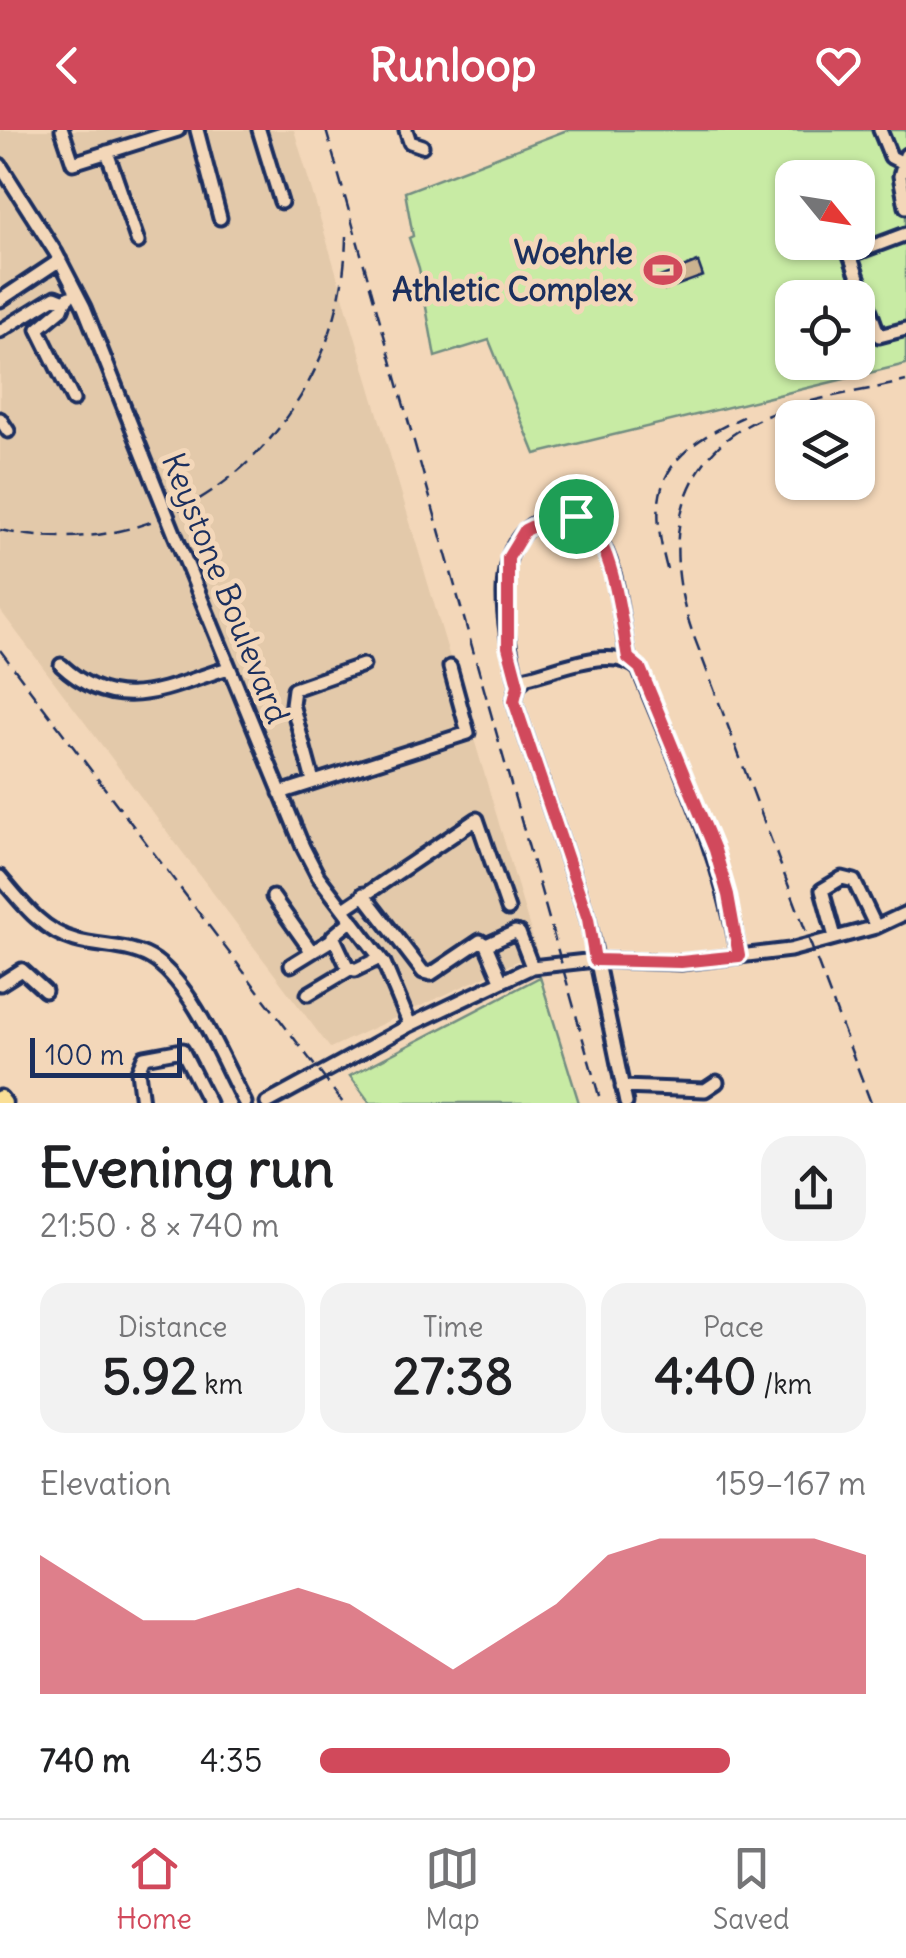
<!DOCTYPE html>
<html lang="en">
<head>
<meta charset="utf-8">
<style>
	:root { --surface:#fff; --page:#f2f2f2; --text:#202124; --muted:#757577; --line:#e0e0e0; --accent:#d1495b }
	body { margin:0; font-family:Delius,sans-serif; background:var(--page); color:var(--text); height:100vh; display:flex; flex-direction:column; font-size:38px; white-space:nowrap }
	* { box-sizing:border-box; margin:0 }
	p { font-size:32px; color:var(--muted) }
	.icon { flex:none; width:55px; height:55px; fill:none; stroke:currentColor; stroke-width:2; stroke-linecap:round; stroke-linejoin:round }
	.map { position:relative; height:973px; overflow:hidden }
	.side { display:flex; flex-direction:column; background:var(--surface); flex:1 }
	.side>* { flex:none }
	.needle { width:65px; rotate:120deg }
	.fabs { position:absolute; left:775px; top:30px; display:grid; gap:20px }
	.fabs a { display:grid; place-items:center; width:100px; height:100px; border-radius:20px; background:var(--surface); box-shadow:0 2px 8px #0004; font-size:50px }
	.scale { position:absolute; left:30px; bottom:25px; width:152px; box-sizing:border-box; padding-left:10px; border:5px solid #1b2f5e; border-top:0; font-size:28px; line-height:35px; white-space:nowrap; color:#1b2f5e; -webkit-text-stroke:8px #f3d7b9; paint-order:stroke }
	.pin { position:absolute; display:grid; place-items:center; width:85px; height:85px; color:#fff; margin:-42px; border:5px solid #fff; border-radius:50%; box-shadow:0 2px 10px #0007 }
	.round { display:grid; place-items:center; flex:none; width:105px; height:105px; border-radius:30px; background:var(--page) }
	.head { display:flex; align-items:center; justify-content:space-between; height:170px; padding:0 40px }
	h1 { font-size:55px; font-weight:800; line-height:75px }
	.stats { display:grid; grid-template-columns:repeat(3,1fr); gap:15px; height:170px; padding:10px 40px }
	.stats div { display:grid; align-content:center; border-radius:25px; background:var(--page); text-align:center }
	.stats b { font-size:50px; font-weight:800 }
	.stats small { font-size:28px; font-weight:400 }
	.stats p { font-size:28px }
	.chart { height:280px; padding:20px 40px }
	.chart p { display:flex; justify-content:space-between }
	.chart svg { width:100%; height:180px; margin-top:10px; fill:var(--accent); opacity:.7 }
	ul { padding:0 40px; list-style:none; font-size:32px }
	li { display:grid; grid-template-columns:160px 120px 1fr; align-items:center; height:75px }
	li i { height:25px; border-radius:12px; background:var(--accent) }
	header { display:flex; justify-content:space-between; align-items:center; height:130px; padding:0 40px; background:var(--accent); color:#fff; font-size:45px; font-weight:800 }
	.tab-bar { display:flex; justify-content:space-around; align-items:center; height:140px; border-top:2px solid var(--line); background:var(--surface); font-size:28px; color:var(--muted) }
	.tab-bar a { display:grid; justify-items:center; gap:5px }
	.tab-bar .selected { color:var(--accent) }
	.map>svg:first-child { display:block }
	.built { fill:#e3c9aa }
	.green { fill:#c8eba4; stroke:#728d81; stroke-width:2.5; fill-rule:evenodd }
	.building { fill:#cbb28f; stroke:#1b2f5e; stroke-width:2.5 }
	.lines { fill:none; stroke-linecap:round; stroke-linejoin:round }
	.minor-casing { stroke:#1b2f5e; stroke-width:19 }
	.major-casing { stroke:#1b2f5e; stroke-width:21 }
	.minor { stroke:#f3d7b9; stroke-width:11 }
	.major { stroke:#fadf96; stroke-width:14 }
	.rail { stroke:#1b2f5e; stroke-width:2.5; stroke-dasharray:15 8; stroke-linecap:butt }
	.minor-bridge-casing { stroke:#1b2f5e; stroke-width:19; stroke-linecap:butt }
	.minor-bridge { stroke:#f3d7b9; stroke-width:11 }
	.route-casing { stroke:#fff; stroke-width:20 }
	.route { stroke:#d1495b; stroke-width:12 }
	.labels { text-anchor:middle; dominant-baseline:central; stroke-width:10; stroke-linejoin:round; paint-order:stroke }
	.poi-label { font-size:32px; font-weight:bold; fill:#1b2f5e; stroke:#f3d7b9; text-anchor:end }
	.street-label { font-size:32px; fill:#1b2f5e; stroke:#f3d7b9 }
</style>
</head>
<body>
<header><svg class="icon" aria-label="back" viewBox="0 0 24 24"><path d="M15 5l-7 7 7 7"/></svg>Runloop<svg class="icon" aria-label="heart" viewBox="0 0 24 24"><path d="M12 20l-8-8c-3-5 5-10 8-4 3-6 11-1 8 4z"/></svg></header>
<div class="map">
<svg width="906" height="973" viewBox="0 0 906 973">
	<rect width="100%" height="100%" fill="#f3d7b9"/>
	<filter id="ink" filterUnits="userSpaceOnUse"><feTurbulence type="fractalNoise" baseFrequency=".01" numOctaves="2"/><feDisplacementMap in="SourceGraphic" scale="20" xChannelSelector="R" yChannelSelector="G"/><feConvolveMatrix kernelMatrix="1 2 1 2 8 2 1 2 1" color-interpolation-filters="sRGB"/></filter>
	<g filter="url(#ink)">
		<!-- built -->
		<path class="built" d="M0 0H294L537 822 330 918 0 480Z"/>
		<!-- green -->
		<path class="green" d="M567 0H906V234L535 324 489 210 435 227 419 138 409 108 413 106 405 62ZM792 48H858V112H792ZM792 168H858V232H792Z
			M540 847 579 973H370L350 946Z"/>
		<!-- building -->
		<path class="building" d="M698 132 703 146 665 160 660 147Z"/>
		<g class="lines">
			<!-- minor casing -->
			<g class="minor-casing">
				<path id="minor" d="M62 0 73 33 178 0
					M197 0 220 88
					M259 0 281 72
					M406 0 410 12 422 16
					M880 0 891 27 903 33
					M107 22 138 112
					M906 25 900 46 906 77
					M0 35 56 123 84 177 157 360
					M906 104 850 125 879 206 906 199
					M0 170 60 130
					M65 171 62 179 38 199 73 270
					M0 201 55 167 65 171 69 167
					M0 289 8 301
					M175 405 303 717 318 746 384 833 410 895
					M61 535C117 587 165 558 228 538
					M518 555C505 504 482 402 554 386 570 383 584 389 594 402 619 433 620 490 628 528
					M313 651 292 574 294 559 363 535
					M280 663 468 603 450 537
					M0 747C21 772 42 801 75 810 102 818 132 814 156 831 195 860 222 930 245 973
					M363 764 423 842 431 844 480 811 486 815 515 802 519 803 532 837
					M273 767 312 822
					M344 779 477 689 508 779
					M352 790 333 806 347 836 355 840 380 828
					M835 807 822 760 842 748 854 751 876 797
					M486 815 501 850
					M291 835 333 809
					M0 854 22 840 45 861
					M308 864 350 839
					M622 957 705 960 717 952
					M142 973 138 941 144 927 182 920 209 973
					M267 973 410 895 532 837 595 830 681 833 790 820 876 797 906 783
					M626 973 588 789 514 571 518 555 527 547C560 540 612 514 639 539 679 638 720 720 739 826"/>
			</g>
			<!-- major casing -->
			<g class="major-casing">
				<path id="major" d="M0 968 4 973"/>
			</g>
			<!-- minor -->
			<use href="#minor" class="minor"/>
			<!-- major -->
			<use href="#major" class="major"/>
			<!-- rail -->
			<path class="rail" d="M326 0 601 973
				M0 400C191 443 348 283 346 98
				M667 439C644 353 666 322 743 287
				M0 520 343 973
				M871 973 693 504C663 420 671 327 764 287 808 267 859 263 906 251"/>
			<!-- minor-bridge casing -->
			<g class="minor-bridge-casing">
				<path id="minor-bridge" d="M157 360 175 405"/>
			</g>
			<!-- minor-bridge -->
			<use href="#minor-bridge" class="minor-bridge"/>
		</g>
	</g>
	<g class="lines" filter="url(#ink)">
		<!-- route casing -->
		<g class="route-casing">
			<path id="route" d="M554 386C561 386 572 385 578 388 614 404 621 492 628 528L640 538 715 720 728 765 739 826 681 832 595 830 588 789 514 571 518 555 508 517V428L525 400Z"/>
		</g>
		<!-- route -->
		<use href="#route" class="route"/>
	</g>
	<!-- icons -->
	<defs>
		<g id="stadium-bare" transform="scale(3)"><path d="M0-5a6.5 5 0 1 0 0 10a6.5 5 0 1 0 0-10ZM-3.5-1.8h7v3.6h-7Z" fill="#d1495b" stroke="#f3d7b9" stroke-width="2.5" paint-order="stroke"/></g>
	</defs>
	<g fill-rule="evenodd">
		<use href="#stadium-bare" x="663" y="140"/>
	</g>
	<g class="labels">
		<!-- poi labels -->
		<g class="poi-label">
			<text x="633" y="122">Woehrle<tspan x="633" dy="37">Athletic Complex</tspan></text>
		</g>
		<!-- street labels -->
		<g class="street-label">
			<text transform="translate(226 458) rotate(68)">Keystone Boulevard</text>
		</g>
	</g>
</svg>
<div class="fabs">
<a><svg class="needle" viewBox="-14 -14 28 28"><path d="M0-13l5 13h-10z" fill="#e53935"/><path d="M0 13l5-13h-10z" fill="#757577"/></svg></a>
<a><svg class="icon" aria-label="locate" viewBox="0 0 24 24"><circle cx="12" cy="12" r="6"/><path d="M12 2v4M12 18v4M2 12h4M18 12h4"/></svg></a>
<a><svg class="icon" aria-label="layers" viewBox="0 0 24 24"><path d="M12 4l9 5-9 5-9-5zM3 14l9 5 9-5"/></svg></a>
</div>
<div class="scale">100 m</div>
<div class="pin" style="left:576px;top:386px;background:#1e9e55"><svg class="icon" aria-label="arrive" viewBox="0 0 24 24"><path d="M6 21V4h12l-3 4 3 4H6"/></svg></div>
</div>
<section class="side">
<div class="head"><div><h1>Evening run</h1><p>21:50 · 8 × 740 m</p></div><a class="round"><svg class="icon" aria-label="share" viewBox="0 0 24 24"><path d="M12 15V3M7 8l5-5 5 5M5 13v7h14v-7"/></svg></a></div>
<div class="stats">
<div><p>Distance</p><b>5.92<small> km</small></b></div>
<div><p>Time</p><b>27:38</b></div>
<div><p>Pace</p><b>4:40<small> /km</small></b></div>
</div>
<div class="chart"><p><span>Elevation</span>159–167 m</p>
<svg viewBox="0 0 160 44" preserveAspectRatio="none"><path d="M0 44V10L10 18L20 26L30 26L40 22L50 18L60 22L70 30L80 38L90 30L100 22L110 10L120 6L130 6L140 6L150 6L160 10V44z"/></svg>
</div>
<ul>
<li><b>740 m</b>4:35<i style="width:75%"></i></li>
</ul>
</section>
<nav class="tab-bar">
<a class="selected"><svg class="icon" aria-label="home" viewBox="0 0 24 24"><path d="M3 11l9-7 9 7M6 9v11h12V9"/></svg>Home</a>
<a><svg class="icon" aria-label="map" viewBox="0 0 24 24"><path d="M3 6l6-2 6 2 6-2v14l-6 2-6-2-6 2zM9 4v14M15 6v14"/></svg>Map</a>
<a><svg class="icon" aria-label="saved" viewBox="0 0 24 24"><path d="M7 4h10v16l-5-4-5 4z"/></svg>Saved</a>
</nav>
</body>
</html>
